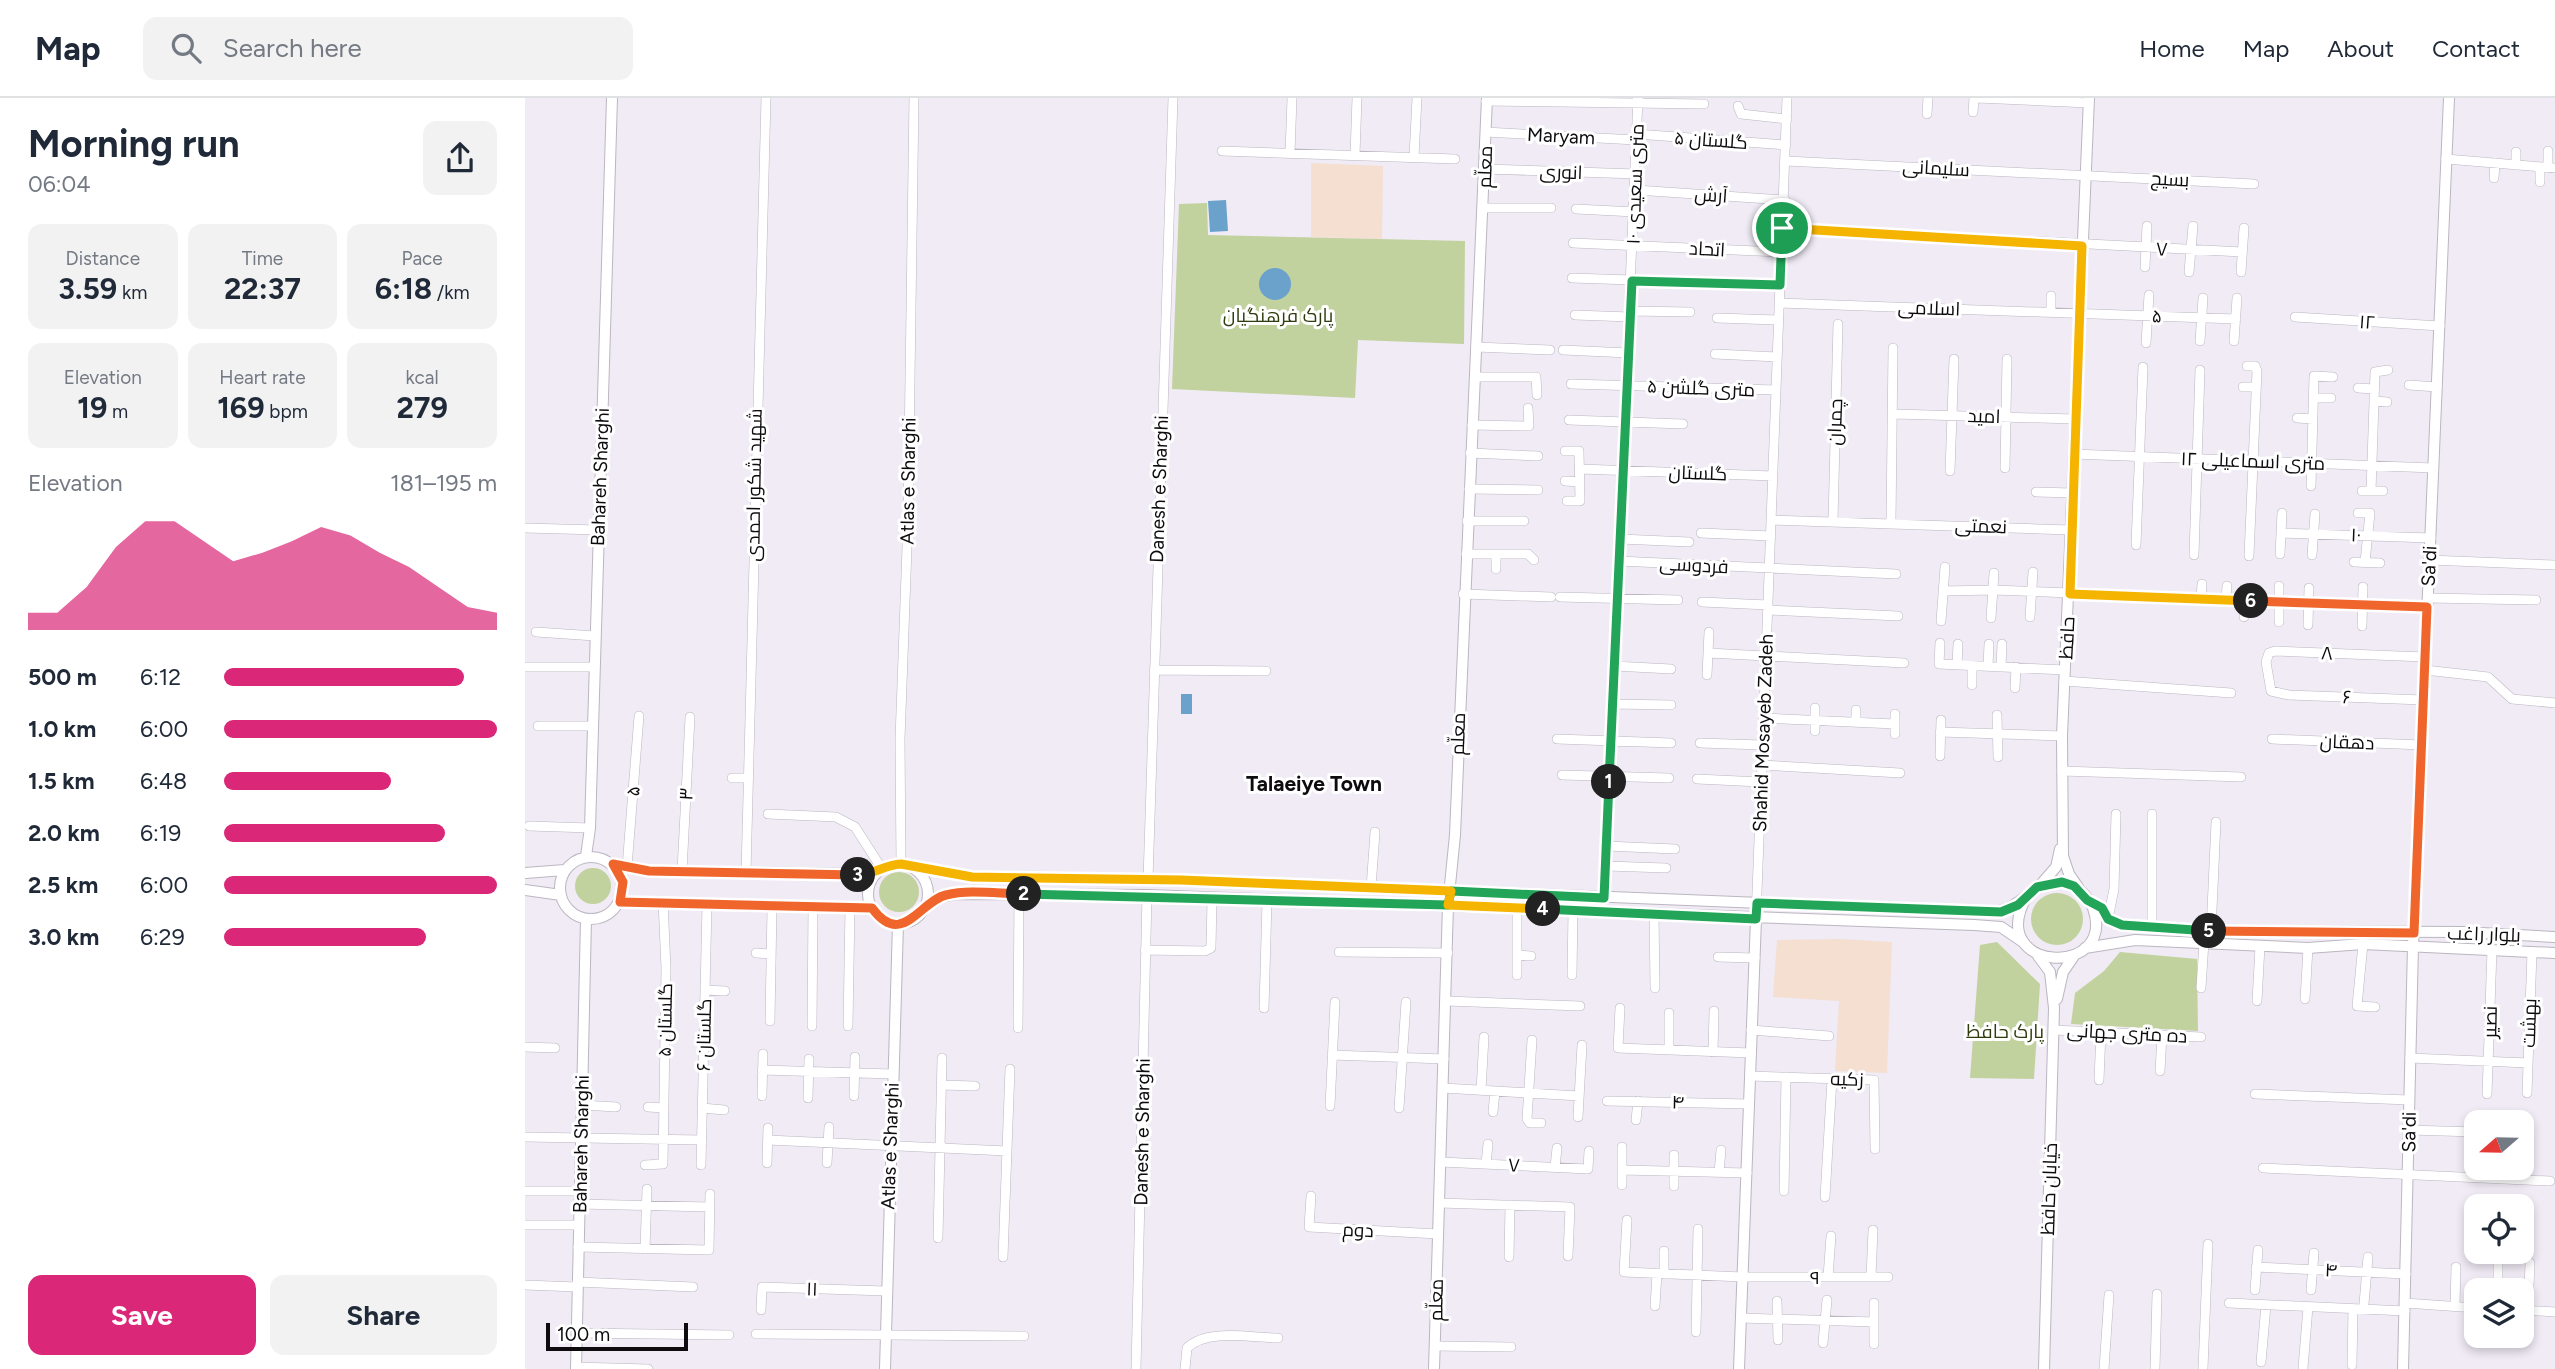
<!DOCTYPE html>
<html lang="en">
<head>
<meta charset="utf-8">
<style>
	:root { --surface:#fff; --page:#f2f2f3; --text:#1f2937; --muted:#747a83; --line:#e0e1e3; --accent:#db2777 }
	body { margin:0; font-family:Figtree,Cairo,sans-serif; background:var(--page); color:var(--text); height:100vh; display:flex; flex-direction:column; font-size:26px; white-space:nowrap }
	* { box-sizing:border-box; margin:0 }
	p { font-size:23px; color:var(--muted) }
	.icon { flex:none; width:38px; height:38px; fill:none; stroke:currentColor; stroke-width:2; stroke-linecap:round; stroke-linejoin:round }
	.map { position:relative; flex:1; overflow:hidden }
	.sheet { display:flex; flex-direction:column; background:var(--surface); width:525px }
	.sheet>* { flex:none }
	.needle { width:46px; rotate:250deg }
	.buttons { position:absolute; left:1939px; top:1012px; display:grid; gap:14px }
	.buttons a { display:grid; place-items:center; width:70px; height:70px; border-radius:14px; background:var(--surface); box-shadow:0 4px 10px #0003; font-size:35px }
	.scale { position:absolute; left:21px; bottom:18px; width:142px; box-sizing:border-box; padding-left:7px; border:4px solid #0d0b0e; border-top:0; font-size:19px; line-height:24px; white-space:nowrap; color:#0d0b0e; -webkit-text-stroke:5px #fff; paint-order:stroke }
	.pin { position:absolute; display:grid; place-items:center; width:60px; height:60px; color:#fff; margin:-30px; border:4px solid #fff; border-radius:50%; box-shadow:0 2px 7px #0007 }
	.km { position:absolute; width:35px; height:35px; margin:-18px; border-radius:50%; background:#222; color:#fff; font-size:19px; line-height:35px; text-align:center }
	.round { display:grid; place-items:center; flex:none; width:74px; height:74px; border-radius:14px; background:var(--page) }
	.summary { display:flex; align-items:center; justify-content:space-between; height:119px; padding:0 28px }
	h1 { font-size:38px; font-weight:700; line-height:52px }
	.figures { display:grid; grid-template-columns:repeat(3,1fr); gap:10px; height:119px; padding:7px 28px }
	.figures div { display:grid; align-content:center; border-radius:14px; background:var(--page); text-align:center }
	.figures b { font-size:30px; font-weight:700 }
	.figures small { font-size:19px; font-weight:400 }
	.figures p { font-size:19px }
	.chart { height:196px; padding:14px 28px }
	.chart p { display:flex; justify-content:space-between }
	.chart svg { width:100%; height:126px; margin-top:7px; fill:var(--accent); opacity:.7 }
	.primary-button { display:flex; gap:14px; margin-top:auto; padding:14px 28px }
	.primary-button a { flex:1; height:80px; border-radius:14px; background:var(--accent); color:#fff; font-size:28px; font-weight:700; line-height:80px; text-align:center }
	.primary-button a+a { background:var(--page); color:var(--text) }
	ul { padding:0 28px; list-style:none; font-size:23px }
	li { display:grid; grid-template-columns:112px 84px 1fr; align-items:center; height:52px }
	li i { height:18px; border-radius:9px; background:var(--accent) }
	header { display:flex; align-items:center; gap:42px; box-sizing:border-box; height:98px; padding:0 35px; background:var(--surface); border-bottom:2px solid var(--line) }
	header strong { font-size:33px }
	nav { display:flex; gap:38px; margin-inline-start:auto; font-size:24px }
	.search { width:490px; height:63px; background:var(--page); display:flex; align-items:center; gap:18px; box-sizing:border-box; padding:0 24px; border-radius:14px; color:var(--muted); font-size:26px }
	main { display:flex; flex:1; min-height:0 }
	.map>svg:first-child { display:block }
	.education { fill:#f4dfd1 }
	.green { fill:#c1d29e }
	.water { fill:#6aa2cc }
	.lines { fill:none; stroke-linecap:round; stroke-linejoin:round }
	.minor-casing { stroke:#bbb6c0; stroke-width:10 }
	.tertiary-casing { stroke:#bbb6c0; stroke-width:12 }
	.minor { stroke:#fff; stroke-width:9 }
	.tertiary { stroke:#fff; stroke-width:10 }
	.split-1-casing { stroke:#fff; stroke-width:14 }
	.split-2-casing { stroke:#fff; stroke-width:14 }
	.split-3-casing { stroke:#fff; stroke-width:14 }
	.split-4-casing { stroke:#fff; stroke-width:14 }
	.split-5-casing { stroke:#fff; stroke-width:14 }
	.split-6-casing { stroke:#fff; stroke-width:14 }
	.split-7-casing { stroke:#fff; stroke-width:14 }
	.split-1 { stroke:#22a559; stroke-width:9 }
	.split-2 { stroke:#22a559; stroke-width:9 }
	.split-3 { stroke:#f0652b; stroke-width:9 }
	.split-4 { stroke:#f5b400; stroke-width:9 }
	.split-5 { stroke:#22a559; stroke-width:9 }
	.split-6 { stroke:#f0652b; stroke-width:9 }
	.split-7 { stroke:#f5b400; stroke-width:9 }
	.labels { text-anchor:middle; dominant-baseline:central; stroke-width:6; stroke-linejoin:round; paint-order:stroke }
	.street-label { font-size:19px; fill:#0d0b0e; stroke:#fff }
	.park-label { font-size:19px; fill:#303c0d; stroke:#fff }
	.neighbourhood-label { font-size:21px; font-weight:bold; fill:#0d0b0e; stroke:#fff }
</style>
</head>
<body>
<header>
<strong>Map</strong>
<div class="search"><svg class="icon" aria-label="search" viewBox="0 0 24 24"><circle cx="10" cy="10" r="6"/><path d="M15 15l6 6"/></svg>Search here</div>
<nav><a>Home</a><a>Map</a><a>About</a><a>Contact</a></nav>
</header>
<main>
<section class="sheet">
<div class="summary"><div><h1>Morning run</h1><p>06:04</p></div><a class="round"><svg class="icon" aria-label="share" viewBox="0 0 24 24"><path d="M12 15V3M7 8l5-5 5 5M5 13v7h14v-7"/></svg></a></div>
<div class="figures">
<div><p>Distance</p><b>3.59<small> km</small></b></div>
<div><p>Time</p><b>22:37</b></div>
<div><p>Pace</p><b>6:18<small> /km</small></b></div>
</div>
<div class="figures">
<div><p>Elevation</p><b>19<small> m</small></b></div>
<div><p>Heart rate</p><b>169<small> bpm</small></b></div>
<div><p>kcal</p><b>279</b></div>
</div>
<div class="chart"><p><span>Elevation</span>181–195 m</p>
<svg viewBox="0 0 160 44" preserveAspectRatio="none"><path d="M0 44V38L10 38L20 29L30 15L40 6L50 6L60 13L70 20L80 17L90 13L100 8L110 11L120 17L130 22L140 29L150 36L160 38V44z"/></svg>
</div>
<ul>
<li><b>500 m</b>6:12<i style="width:88%"></i></li>
<li><b>1.0 km</b>6:00<i style="width:100%"></i></li>
<li><b>1.5 km</b>6:48<i style="width:61%"></i></li>
<li><b>2.0 km</b>6:19<i style="width:81%"></i></li>
<li><b>2.5 km</b>6:00<i style="width:100%"></i></li>
<li><b>3.0 km</b>6:29<i style="width:74%"></i></li>
</ul>
<div class="primary-button"><a>Save</a><a>Share</a></div>
</section>
<div class="map">
<svg width="2030" height="1271" viewBox="0 0 2030 1271">
	<rect width="100%" height="100%" fill="#f0ebf5"/>
	<!-- education -->
	<path class="education" d="M786 65 858 68 857 141 786 139Z
		M1314 841 1367 844 1362 975 1310 973 1314 903 1248 899 1252 842Z"/>
	<!-- green -->
	<path class="green" d="M682 105 683 137 940 143 939 246 833 242 830 300 647 291 654 106Z
		M50 788a18 18 0 1 1 36 0a18 18 0 1 1-36 0Z
		M354 794a20 20 0 1 1 40 0a20 20 0 1 1-40 0Z
		M1506 821a26 26 0 1 1 52 0a26 26 0 1 1-52 0Z
		M1472 844 1515 886 1509 981 1445 980 1455 847Z
		M1595 854 1672 861 1673 933 1546 926 1550 895 1579 873Z"/>
	<!-- water -->
	<path class="water" d="M701 102 703 133 685 134 683 103Z
		M734 186a16 16 0 1 1 32 0a16 16 0 1 1-32 0Z
		M656 596H667V616H656Z"/>
	<g class="lines">
		<!-- minor casing -->
		<g class="minor-casing">
			<path id="minor" d="M1453 0 1564 5
				M961 3 1179 6
				M1213 8 1216 16 1262 21
				M1448 14 1449 0
				M1402 16 1403 0
				M961 34 1111 42
				M1111 36 1261 47
				M697 53 930 61
				M1991 54V67
				M765 55 767 0
				M830 57 832 0
				M889 59 892 0
				M1921 61 2030 70
				M1261 63 1729 86
				M2023 70V53
				M959 71 1112 76
				M1969 80 1970 65
				M2015 84V69
				M1111 92 1260 102
				M958 110H1026
				M1051 111 1110 114
				M1257 130 1717 154
				M1048 145 1256 154
				M1620 169 1622 128
				M1664 174 1668 128
				M1716 174 1719 130
				M1047 180 1255 187
				M1254 205 1711 221
				M1106 213 1165 214
				M1526 214V198
				M1050 217 1105 219
				M1770 219 1915 228
				M1192 220 1253 222
				M1675 243 1678 200
				M1709 243 1712 200
				M1621 245 1624 197
				M951 249 1025 252
				M1038 252 1104 255
				M1190 256 1252 259
				M1722 268H1730L1732 273 1724 458
				M950 279H1011L1012 297
				M1046 286 1251 292
				M1884 287 1912 289
				M1718 289H1731
				M1833 290 1849 291
				M1789 300H1806
				M1849 303 1862 304
				M1369 316 1549 321
				M1772 320 1788 321
				M1044 322 1158 326
				M947 327 1004 328 1003 310
				M1040 353H1054L1055 403H1042
				M945 355 1013 358
				M1548 356 1908 370
				M1480 370 1482 261
				M1055 371 1248 378
				M1425 373 1429 261
				M1040 383 1055 384
				M1786 388 1789 278 1808 279
				M944 391 1013 392
				M1837 393H1858
				M1846 393 1850 274 1863 272
				M1511 394 1547 395
				M1833 415H1845L1840 464
				M1247 422 1545 432
				M942 423H999
				M1308 423 1313 226
				M1366 424 1368 250
				M0 430 73 432
				M1176 435 1246 438
				M1756 435 1906 440
				M1095 441 1164 444
				M1611 447 1618 269
				M941 456H1003L1009 462
				M1755 456 1757 415
				M1669 457 1675 272
				M1787 457 1790 416
				M1904 462 2030 467
				M1094 463 1371 476
				M1829 464 1855 465
				M971 471V456
				M1418 493 1468 492 1902 509
				M938 496 1026 499
				M1035 499 1153 502
				M1903 500 2011 502
				M1676 501 1677 486
				M1701 502 1702 488
				M1177 504 1243 507
				M1243 512 1373 518
				M1505 519 1508 474
				M1719 519 1720 503
				M1466 520 1469 475
				M1416 523 1420 469
				M1754 524V488
				M1783 527 1784 490
				M1837 528 1838 489
				M11 534 70 538
				M1415 545 1414 566 1540 572
				M1183 555 1379 565
				M1432 567 1433 546
				M1089 568 1146 571
				M1463 568 1464 546
				M0 569H69
				M1476 569 1477 546
				M629 572 741 573
				M1900 572 1963 579 1987 601 2030 605
				M1182 577 1184 534
				M1539 583 1706 595
				M1447 587V568
				M1490 590 1491 569
				M1898 602 1764 597 1746 593 1741 564 1744 555 1750 553 1900 559
				M1088 606 1146 607
				M1472 617 1473 659
				M1238 620 1370 626
				M1331 624V612
				M13 628H68
				M1290 633V610
				M1415 634 1537 638
				M1370 636V616
				M1032 641 1146 645
				M1747 641 1897 647
				M1175 645 1237 647
				M1415 658 1416 622
				M1236 667 1375 675
				M1537 673 1716 679
				M1037 677 1144 680
				M207 680H223
				M1172 681 1236 684
				M243 716 311 719 330 729 357 771
				M1627 716V829
				M4 728 65 730
				M1081 748 1150 751
				M376 766 375 641 383 422 389 0
				M1081 768 1141 770
				M102 769 114 618
				M157 773 165 619
				M221 775 241 0
				M623 782 648 0
				M846 790 850 734
				M1079 800 1113 0
				M992 810V877
				M1129 816 1130 890
				M1231 821 1262 0
				M1583 821 1589 791 1591 716
				M1686 833 1691 724
				M1838 846 1832 908 1850 909
				M620 852 680 853 686 850 687 801
				M814 854 923 855
				M231 855 246 856
				M993 857 1006 858
				M1193 859 1230 860
				M1047 877 1048 812
				M1676 890 1679 844
				M180 892 200 893
				M1780 901 1783 850
				M922 903 1055 908
				M1732 903 1735 848
				M739 910 742 803
				M1095 910 1093 950 1226 955
				M1144 915V952
				M245 923 247 809
				M287 928 288 809
				M323 928 325 809
				M493 930 494 796
				M1226 932 1304 938
				M1529 932 1676 939
				M1007 942 1002 1021 1005 1025H1016
				M0 949 30 950
				M1188 954 1189 913
				M807 957 919 961
				M1885 960 2003 965
				M237 972 367 976
				M1635 973 1637 937
				M1225 978 1349 982 1350 1051
				M1574 982 1576 934
				M416 987 450 988
				M918 990 1054 998
				M956 992 959 939
				M2002 995 2007 854
				M1730 996 1884 1002
				M1962 996 1967 852
				M237 998 238 956
				M329 998 330 959
				M283 1000 284 961
				M1082 1003 1224 1006
				M57 1007 91 1009
				M805 1008 810 904
				M123 1009 139 1010
				M177 1010 199 1012
				M874 1010 881 904
				M968 1014 970 993
				M1053 1019 1057 947
				M1111 1022 1113 1003
				M1884 1032 1951 1034
				M1997 1035H2002
				M0 1039 177 1042
				M243 1042 482 1053
				M1097 1049V1087
				M1949 1052 1951 1018
				M916 1064 1063 1071 1064 1053
				M242 1065 243 1030
				M302 1065 304 1029
				M961 1066 963 1046
				M120 1067 138 1066 141 871 138 803
				M176 1067 182 807
				M1030 1069 1032 1050
				M1738 1070 2025 1083
				M1097 1072 1222 1075
				M1194 1075 1196 1052
				M1149 1088V1057
				M0 1093H55
				M1259 1093 1261 979
				M786 1098 784 1129 913 1136
				M1300 1099 1307 981
				M914 1105 1045 1109 1043 1158
				M54 1106 185 1109
				M1102 1122 1099 1174 1218 1179H1363
				M0 1127H54
				M413 1140 417 960
				M53 1149 184 1152 185 1096
				M120 1151 122 1091
				M478 1159 485 971
				M984 1159 985 1107
				M1731 1169 1881 1176
				M1139 1176V1153
				M1303 1179 1306 1138
				M1346 1179 1348 1132
				M52 1184 168 1189
				M0 1187 52 1189
				M1730 1192 1733 1152
				M1786 1192 1789 1155
				M1973 1192V1153
				M1252 1203 1253 1242
				M1349 1205V1246
				M1704 1205 1880 1213
				M1880 1205 1951 1210
				M1839 1206 1843 1159
				M1130 1208 1132 1175
				M1930 1208 1931 1169
				M236 1212 237 1189 360 1193
				M1997 1212 2030 1214
				M2003 1213 2005 1165
				M1216 1220 1349 1224
				M1171 1234 1173 1131
				M51 1235 204 1237
				M231 1236 499 1238
				M1298 1245 1302 1202
				M910 1248 986 1249
				M1736 1264 1741 1207
				M1827 1267 1828 1211
				M51 1269 123 1271
				M1778 1270 1783 1209
				M611 1271 622 797
				M660 1271 662 1250C682 1230 727 1240 753 1240
				M1579 1271 1584 1197
				M1630 1271 1632 1196
				M1678 1271 1683 1146"/>
		</g>
		<!-- tertiary casing -->
		<g class="tertiary-casing">
			<path id="tertiary" d="M61 758 65 730 87 0
				M35 790a31 31 0 1 1 62 0a31 31 0 1 1-62 0Z
				M88 766 123 773 351 776
				M343 796a30 30 0 1 1 60 0a30 30 0 1 1-60 0Z
				M384 768 447 779 656 782 1465 814C1499 813 1507 780 1537 784 1550 786 1564 798 1568 810 1593 881 1458 875 1502 798
				M0 775 40 772
				M1517 785 1531 769 1535 751
				M1553 789 1544 776 1538 758 1537 638 1564 0
				M0 792 36 797
				M1563 803 1577 810 1583 821 1597 827 1686 833 1938 834 2030 839
				M95 804 347 810
				M400 810 413 800 431 796 622 797 1449 827 1476 829 1498 844
				M1560 850 1610 842 1783 850 1838 846 2030 855
				M1513 858 1525 874 1529 910 1519 1271
				M1532 901 1538 874 1549 858
				M51 1271 61 821
				M360 1271 373 826
				M909 1271 923 807 930 737 962 0
				M1214 1271 1231 821
				M1878 1271 1888 848 1924 0"/>
		</g>
		<!-- minor -->
		<use href="#minor" class="minor"/>
		<!-- tertiary -->
		<use href="#tertiary" class="tertiary"/>
	</g>
	<g class="lines">
		<!-- split-1 casing -->
		<g class="split-1-casing">
			<path id="split-1" d="M1084 684 1107 183 1255 187 1257 130"/>
		</g>
		<!-- split-2 casing -->
		<g class="split-2-casing">
			<path id="split-2" d="M499 796 923 807 926 793 1079 800 1084 684"/>
		</g>
		<!-- split-3 casing -->
		<g class="split-3-casing">
			<path id="split-3" d="M333 777 124 773 88 766 98 784 95 804 347 810C377 851 395 803 421 797 445 791 475 796 499 796"/>
		</g>
		<!-- split-4 casing -->
		<g class="split-4-casing">
			<path id="split-4" d="M333 777C350 776 359 767 376 766L447 779 656 782 926 793 923 807 1018 811"/>
		</g>
		<!-- split-5 casing -->
		<g class="split-5-casing">
			<path id="split-5" d="M1018 811 1231 821 1232 805 1476 814 1493 807 1512 789 1537 784 1549 788 1562 802 1577 810 1583 821 1597 827 1684 833"/>
		</g>
		<!-- split-6 casing -->
		<g class="split-6-casing">
			<path id="split-6" d="M1684 833 1889 835 1902 509 1726 503"/>
		</g>
		<!-- split-7 casing -->
		<g class="split-7-casing">
			<path id="split-7" d="M1257 130 1557 148 1545 496 1726 503"/>
		</g>
		<!-- split-1 -->
		<use href="#split-1" class="split-1"/>
		<!-- split-2 -->
		<use href="#split-2" class="split-2"/>
		<!-- split-3 -->
		<use href="#split-3" class="split-3"/>
		<!-- split-4 -->
		<use href="#split-4" class="split-4"/>
		<!-- split-5 -->
		<use href="#split-5" class="split-5"/>
		<!-- split-6 -->
		<use href="#split-6" class="split-6"/>
		<!-- split-7 -->
		<use href="#split-7" class="split-7"/>
	</g>
	<g class="labels">
		<!-- street labels -->
		<g class="street-label">
			<text transform="translate(1036 38) rotate(3)">Maryam</text>
			<text transform="translate(1186 42) rotate(4)">گلستان ۵</text>
			<text transform="translate(960 69) rotate(-88)">معلّم</text>
			<text transform="translate(1411 70) rotate(3)">سلیمانی</text>
			<text transform="translate(1036 74) rotate(2)">انوری</text>
			<text transform="translate(1645 81) rotate(3)">بسیج</text>
			<text transform="translate(1110 86) rotate(-88)">۱۰ متری سعیدی</text>
			<text transform="translate(1186 97) rotate(4)">آرش</text>
			<text transform="translate(1182 151) rotate(3)">اتحاد</text>
			<text transform="translate(1637 151) rotate(2)">۷</text>
			<text transform="translate(1404 210) rotate(2)">اسلامی</text>
			<text transform="translate(1632 218) rotate(2)">۵</text>
			<text transform="translate(1842 224) rotate(4)">۱۲</text>
			<text transform="translate(1176 290) rotate(2)">۵ متری گلشن</text>
			<text transform="translate(1459 318) rotate(2)">امید</text>
			<text transform="translate(1310 324) rotate(-88)">چمران</text>
			<text transform="translate(1728 363) rotate(2)">۱۲ متری اسماعیلی</text>
			<text transform="translate(1173 375) rotate(2)">گلستان</text>
			<text transform="translate(75 379) rotate(-88)">Bahareh Sharghi</text>
			<text transform="translate(383 383) rotate(-89)">Atlas e Sharghi</text>
			<text transform="translate(229 387) rotate(-89)">شهید شکور احمدی</text>
			<text transform="translate(634 391) rotate(-88)">Danesh e Sharghi</text>
			<text transform="translate(1456 428) rotate(2)">نعمتی</text>
			<text transform="translate(1831 437) rotate(2)">۱۰</text>
			<text transform="translate(1169 467) rotate(3)">فردوسی</text>
			<text transform="translate(1904 468) rotate(-87)">Sa'di</text>
			<text transform="translate(1542 540) rotate(-87)">حافظ</text>
			<text transform="translate(1802 555) rotate(3)">۸</text>
			<text transform="translate(1822 599) rotate(2)">۶</text>
			<text transform="translate(1238 635) rotate(-88)">Shahid Mosayeb Zadeh</text>
			<text transform="translate(933 636) rotate(-88)">معلّم</text>
			<text transform="translate(1822 644) rotate(2)">دهقان</text>
			<text transform="translate(108 693) rotate(-85)">۵</text>
			<text transform="translate(161 696) rotate(-87)">۳</text>
			<text transform="translate(1959 836) rotate(2)">بلوار راغب</text>
			<text transform="translate(140 922) rotate(-89)">گلستان ۵</text>
			<text transform="translate(1965 924) rotate(-89)">نصیر</text>
			<text transform="translate(2004 925) rotate(-88)">بهشت</text>
			<text transform="translate(1602 935) rotate(3)">ده متری جهانی</text>
			<text transform="translate(179 937) rotate(-89)">گلستان ۶</text>
			<text transform="translate(1322 981) rotate(2)">زکیه</text>
			<text transform="translate(1153 1004) rotate(1)">۴</text>
			<text transform="translate(617 1034) rotate(-89)">Danesh e Sharghi</text>
			<text transform="translate(1884 1034) rotate(-89)">Sa'di</text>
			<text transform="translate(56 1046) rotate(-89)">Bahareh Sharghi</text>
			<text transform="translate(365 1048) rotate(-88)">Atlas e Sharghi</text>
			<text transform="translate(989 1067) rotate(3)">۷</text>
			<text transform="translate(1524 1091) rotate(-88)">خیابان حافظ</text>
			<text transform="translate(833 1132) rotate(3)">دوم</text>
			<text transform="translate(1806 1172) rotate(2)">۴</text>
			<text x="1290" y="1179">۹</text>
			<text transform="translate(287 1191) rotate(2)">۱۱</text>
			<text transform="translate(911 1202) rotate(-89)">معلّم</text>
		</g>
		<!-- park labels -->
		<g class="park-label">
			<text x="753" y="217">پارک فرهنگیان</text>
			<text x="1480" y="933">پارک حافظ</text>
		</g>
		<!-- neighbourhood labels -->
		<g class="neighbourhood-label">
			<text x="789" y="685">Talaeiye Town</text>
		</g>
	</g>
</svg>
<div class="buttons">
<a><svg class="needle" viewBox="-14 -14 28 28"><path d="M0-13l5 13h-10z" fill="#e53935"/><path d="M0 13l5-13h-10z" fill="#747a83"/></svg></a>
<a><svg class="icon" aria-label="locate" viewBox="0 0 24 24"><circle cx="12" cy="12" r="6"/><path d="M12 2v4M12 18v4M2 12h4M18 12h4"/></svg></a>
<a><svg class="icon" aria-label="layers" viewBox="0 0 24 24"><path d="M12 4l9 5-9 5-9-5zM3 14l9 5 9-5"/></svg></a>
</div>
<div class="scale">100 m</div>
<div class="pin" style="left:1257px;top:130px;background:#1e9e55"><svg class="icon" aria-label="arrive" viewBox="0 0 24 24"><path d="M6 21V4h12l-3 4 3 4H6"/></svg></div>
<b class="km" style="left:1084px;top:684px">1</b>
<b class="km" style="left:499px;top:796px">2</b>
<b class="km" style="left:333px;top:777px">3</b>
<b class="km" style="left:1018px;top:811px">4</b>
<b class="km" style="left:1684px;top:833px">5</b>
<b class="km" style="left:1726px;top:503px">6</b>
</div>
</main>
</body>
</html>
